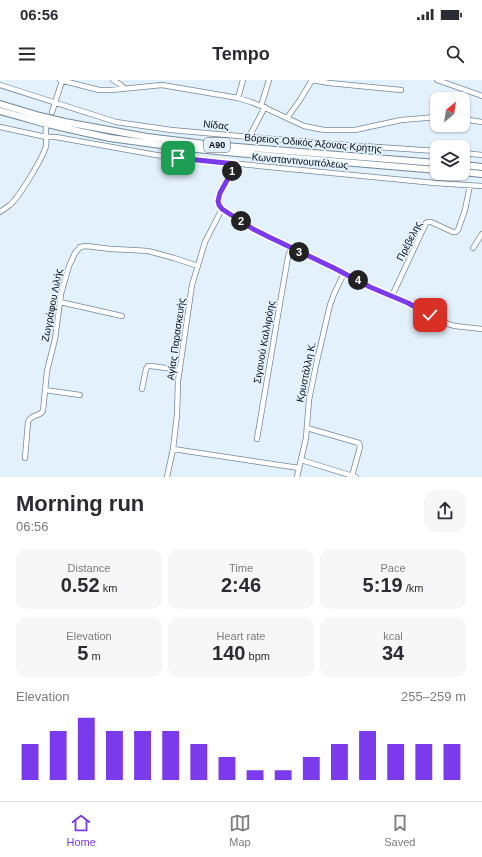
<!DOCTYPE html>
<html lang="en">
<head>
<meta charset="utf-8">
<style>
	:root { --surface:#fff; --page:#f7f7f7; --text:#2b2b33; --muted:#7c7c81; --line:#e1e1e2; --accent:#7c3aed }
	body { margin:0; font-family:Arial,sans-serif; background:var(--page); color:var(--text); height:100vh; display:flex; flex-direction:column; font-size:15px; white-space:nowrap }
	* { box-sizing:border-box; margin:0 }
	p { font-size:13px; color:var(--muted) }
	.icon { flex:none; width:22px; height:22px; fill:none; stroke:currentColor; stroke-width:2; stroke-linecap:round; stroke-linejoin:round }
	.map { position:relative; height:397px; overflow:hidden }
	.panel { display:flex; flex-direction:column; background:var(--surface); flex:1 }
	.panel>* { flex:none }
	.needle { width:26px; rotate:30deg }
	.tools { position:absolute; left:430px; top:12px; display:grid; gap:8px }
	.tools a { display:grid; place-items:center; width:40px; height:40px; border-radius:8px; background:var(--surface); box-shadow:0 1px 3px #0004; font-size:20px }
	.pin { position:absolute; display:grid; place-items:center; width:34px; height:34px; color:#fff; margin:-17px; border-radius:8px; box-shadow:0 2px 6px #0006 }
	.km { position:absolute; width:20px; height:20px; margin:-10px; border-radius:50%; background:#222; color:#fff; font-size:11px; line-height:20px; text-align:center }
	.round { display:grid; place-items:center; flex:none; width:42px; height:42px; border-radius:12px; background:var(--page) }
	.headline { display:flex; align-items:center; justify-content:space-between; height:68px; padding:0 16px }
	h1 { font-size:22px; font-weight:800; line-height:30px }
	.metrics { display:grid; grid-template-columns:repeat(3,1fr); gap:6px; height:68px; padding:4px 16px }
	.metrics div { display:grid; align-content:center; border-radius:10px; background:var(--page); text-align:center }
	.metrics b { font-size:20px; font-weight:800 }
	.metrics small { font-size:11px; font-weight:400 }
	.metrics p { font-size:11px }
	.chart { height:112px; padding:8px 16px }
	.chart p { display:flex; justify-content:space-between }
	.chart svg { width:100%; height:72px; margin-top:4px; stroke:var(--accent); stroke-width:6 }
	.status { display:flex; justify-content:space-between; align-items:center; height:28px; padding:0 20px; background:var(--surface); direction:ltr }
	.status svg { height:11px; fill:currentColor }
	header { display:flex; justify-content:space-between; align-items:center; height:52px; padding:0 16px; background:var(--surface); font-size:18px; font-weight:800 }
	.tab-bar { display:flex; justify-content:space-around; align-items:center; height:56px; border-top:1px solid var(--line); background:var(--surface); font-size:11px; color:var(--muted) }
	.tab-bar a { display:grid; justify-items:center; gap:2px }
	.tab-bar .selected { color:var(--accent) }
	.map>svg:first-child { display:block }
	.lines { fill:none; stroke-linecap:round; stroke-linejoin:round }
	.minor-casing { stroke:#72889a; stroke-width:6 }
	.highway-casing { stroke:#72889a; stroke-width:8 }
	.minor { stroke:#fff; stroke-width:4.5 }
	.highway { stroke:#fff; stroke-width:6 }
	.route-casing { stroke:#fff; stroke-width:8 }
	.route { stroke:#7c3aed; stroke-width:5 }
	.labels { text-anchor:middle; dominant-baseline:central; stroke-width:3.5; stroke-linejoin:round; paint-order:stroke }
	.shield { fill:#e3f1fd; stroke:#48515a; stroke-width:1 }
	.shield-label { font-size:9px; font-weight:bold; fill:#060d14 }
	.street-label { font-size:10px; fill:#060d14; stroke:#e3f1fd }
</style>
</head>
<body>
<div class="status"><b>06:56</b><svg viewBox="0 0 49 12"><path d="M0 12V9h3v3zM5 12V6h3v6zM10 12V3h3v9zM15 12V0h3v12zM26 1h20v11H26zM47 4h2v5h-2z"/></svg></div>
<header><svg class="icon" aria-label="menu" viewBox="0 0 24 24"><path d="M4 6h16M4 12h16M4 18h16"/></svg>Tempo<svg class="icon" aria-label="search" viewBox="0 0 24 24"><circle cx="10" cy="10" r="6"/><path d="M15 15l6 6"/></svg></header>
<div class="map">
<svg width="482" height="397" viewBox="0 0 482 397">
	<rect width="100%" height="100%" fill="#e3f1fd"/>
	<g class="lines">
		<!-- minor casing -->
		<g class="minor-casing">
			<path id="minor" d="M60 0 99 10H111L162 5 238 18 251 22 261 26 304 46 324 50H355L401 40 437 37
				M113 0 121 5 125 9
				M312 0 329 3 401 10
				M437 0 482 16
				M0 5 116 42 171 50 332 64 437 71
				M238 18 243 0
				M261 26 269 0
				M52 32 62 1
				M287 38 300 20 312 0
				M463 39 482 42
				M0 47 46 57H56L156 75 178 78 435 103 482 106
				M249 57 265 27
				M463 73 482 75
				M236 84 220 113 219 121V125L222 129 235 138 269 157 334 188 370 207 408 223 448 244 455 246 482 249
				M0 132C3 130 7 127 10 125 19 117 43 78 46 66 47 60 45 54 46 47
				M473 168 482 154
				M392 216 426 143 428 142H431L453 152H456L458 150 465 130 470 105
				M60 222 122 236
				M142 309 146 289 148 286H151L180 290
				M45 310 80 315
				M307 348 359 363 360 367 352 396
				M257 359 280 223 288 177 291 168
				M173 369 299 388
				M25 378 28 342C31 334 39 337 43 331L47 291 55 259 61 214 69 186 75 173 80 167 86 166 111 169 132 170 148 171 174 178 198 186
				M301 380 356 397
				M167 397 173 369 177 335 178 301 192 205 205 162 222 129
				M297 397 306 358 309 320 316 285 330 225 334 214 344 193"/>
		</g>
		<!-- highway casing -->
		<g class="highway-casing">
			<path id="highway" d="M0 24 40 36 65 42 147 57 213 65 437 83
				M0 31 43 43 82 52 110 58 176 67 237 73 437 90
				M463 85 482 87
				M463 92 482 94"/>
		</g>
		<!-- minor -->
		<use href="#minor" class="minor"/>
		<!-- highway -->
		<use href="#highway" class="highway"/>
	</g>
	<g class="lines">
		<!-- route casing -->
		<g class="route-casing">
			<path id="route" d="M178 78 236 84 220 113 218 121 219 125 222 129 253 149 269 157 334 188 370 207 408 223 430 235"/>
		</g>
		<!-- route -->
		<use href="#route" class="route"/>
	</g>
	<g class="labels">
		<!-- shield labels -->
		<rect class="shield" x="204" y="58" width="26" height="14" rx="3"/>
		<g class="shield-label">
			<text x="217" y="65">Α90</text>
		</g>
		<!-- street labels -->
		<g class="street-label">
			<text transform="translate(216 45) rotate(5)">Νίδας</text>
			<text transform="translate(313 63) rotate(5)">Βόρειος Οδικός Άξονας Κρήτης</text>
			<text transform="translate(300 81) rotate(5)">Κωνσταντινουπόλεως</text>
			<text transform="translate(409 161) rotate(-63)">Πρέβελης</text>
			<text transform="translate(52 225) rotate(-79)">Ζωγράφου Λιλής</text>
			<text transform="translate(176 259) rotate(-82)">Αγίας Παρασκευής</text>
			<text transform="translate(264 262) rotate(-80)">Σιγανού Καλλιρόης</text>
			<text transform="translate(306 292) rotate(-78)">Κρυστάλλη Κ.</text>
		</g>
	</g>
</svg>
<div class="tools">
<a><svg class="needle" viewBox="-14 -14 28 28"><path d="M0-13l5 13h-10z" fill="#e53935"/><path d="M0 13l5-13h-10z" fill="#7c7c81"/></svg></a>
<a><svg class="icon" aria-label="layers" viewBox="0 0 24 24"><path d="M12 4l9 5-9 5-9-5zM3 14l9 5 9-5"/></svg></a>
</div>
<div class="pin" style="left:178px;top:78px;background:#1e9e55"><svg class="icon" aria-label="arrive" viewBox="0 0 24 24"><path d="M6 21V4h12l-3 4 3 4H6"/></svg></div>
<div class="pin" style="left:430px;top:235px;background:#d93025"><svg class="icon" aria-label="check" viewBox="0 0 24 24"><path d="M5 12l5 5 9-10"/></svg></div>
<b class="km" style="left:232px;top:91px">1</b>
<b class="km" style="left:241px;top:141px">2</b>
<b class="km" style="left:299px;top:172px">3</b>
<b class="km" style="left:358px;top:200px">4</b>
</div>
<section class="panel">
<div class="headline"><div><h1>Morning run</h1><p>06:56</p></div><a class="round"><svg class="icon" aria-label="share" viewBox="0 0 24 24"><path d="M12 15V3M7 8l5-5 5 5M5 13v7h14v-7"/></svg></a></div>
<div class="metrics">
<div><p>Distance</p><b>0.52<small> km</small></b></div>
<div><p>Time</p><b>2:46</b></div>
<div><p>Pace</p><b>5:19<small> /km</small></b></div>
</div>
<div class="metrics">
<div><p>Elevation</p><b>5<small> m</small></b></div>
<div><p>Heart rate</p><b>140<small> bpm</small></b></div>
<div><p>kcal</p><b>34</b></div>
</div>
<div class="chart"><p><span>Elevation</span>255–259 m</p>
<svg viewBox="0 0 160 44" preserveAspectRatio="none"><path d="M5 44V22M15 44V14M25 44V6M35 44V14M45 44V14M55 44V14M65 44V22M75 44V30M85 44V38M95 44V38M105 44V30M115 44V22M125 44V14M135 44V22M145 44V22M155 44V22"/></svg>
</div>
</section>
<nav class="tab-bar">
<a class="selected"><svg class="icon" aria-label="home" viewBox="0 0 24 24"><path d="M3 11l9-7 9 7M6 9v11h12V9"/></svg>Home</a>
<a><svg class="icon" aria-label="map" viewBox="0 0 24 24"><path d="M3 6l6-2 6 2 6-2v14l-6 2-6-2-6 2zM9 4v14M15 6v14"/></svg>Map</a>
<a><svg class="icon" aria-label="saved" viewBox="0 0 24 24"><path d="M7 4h10v16l-5-4-5 4z"/></svg>Saved</a>
</nav>
</body>
</html>
